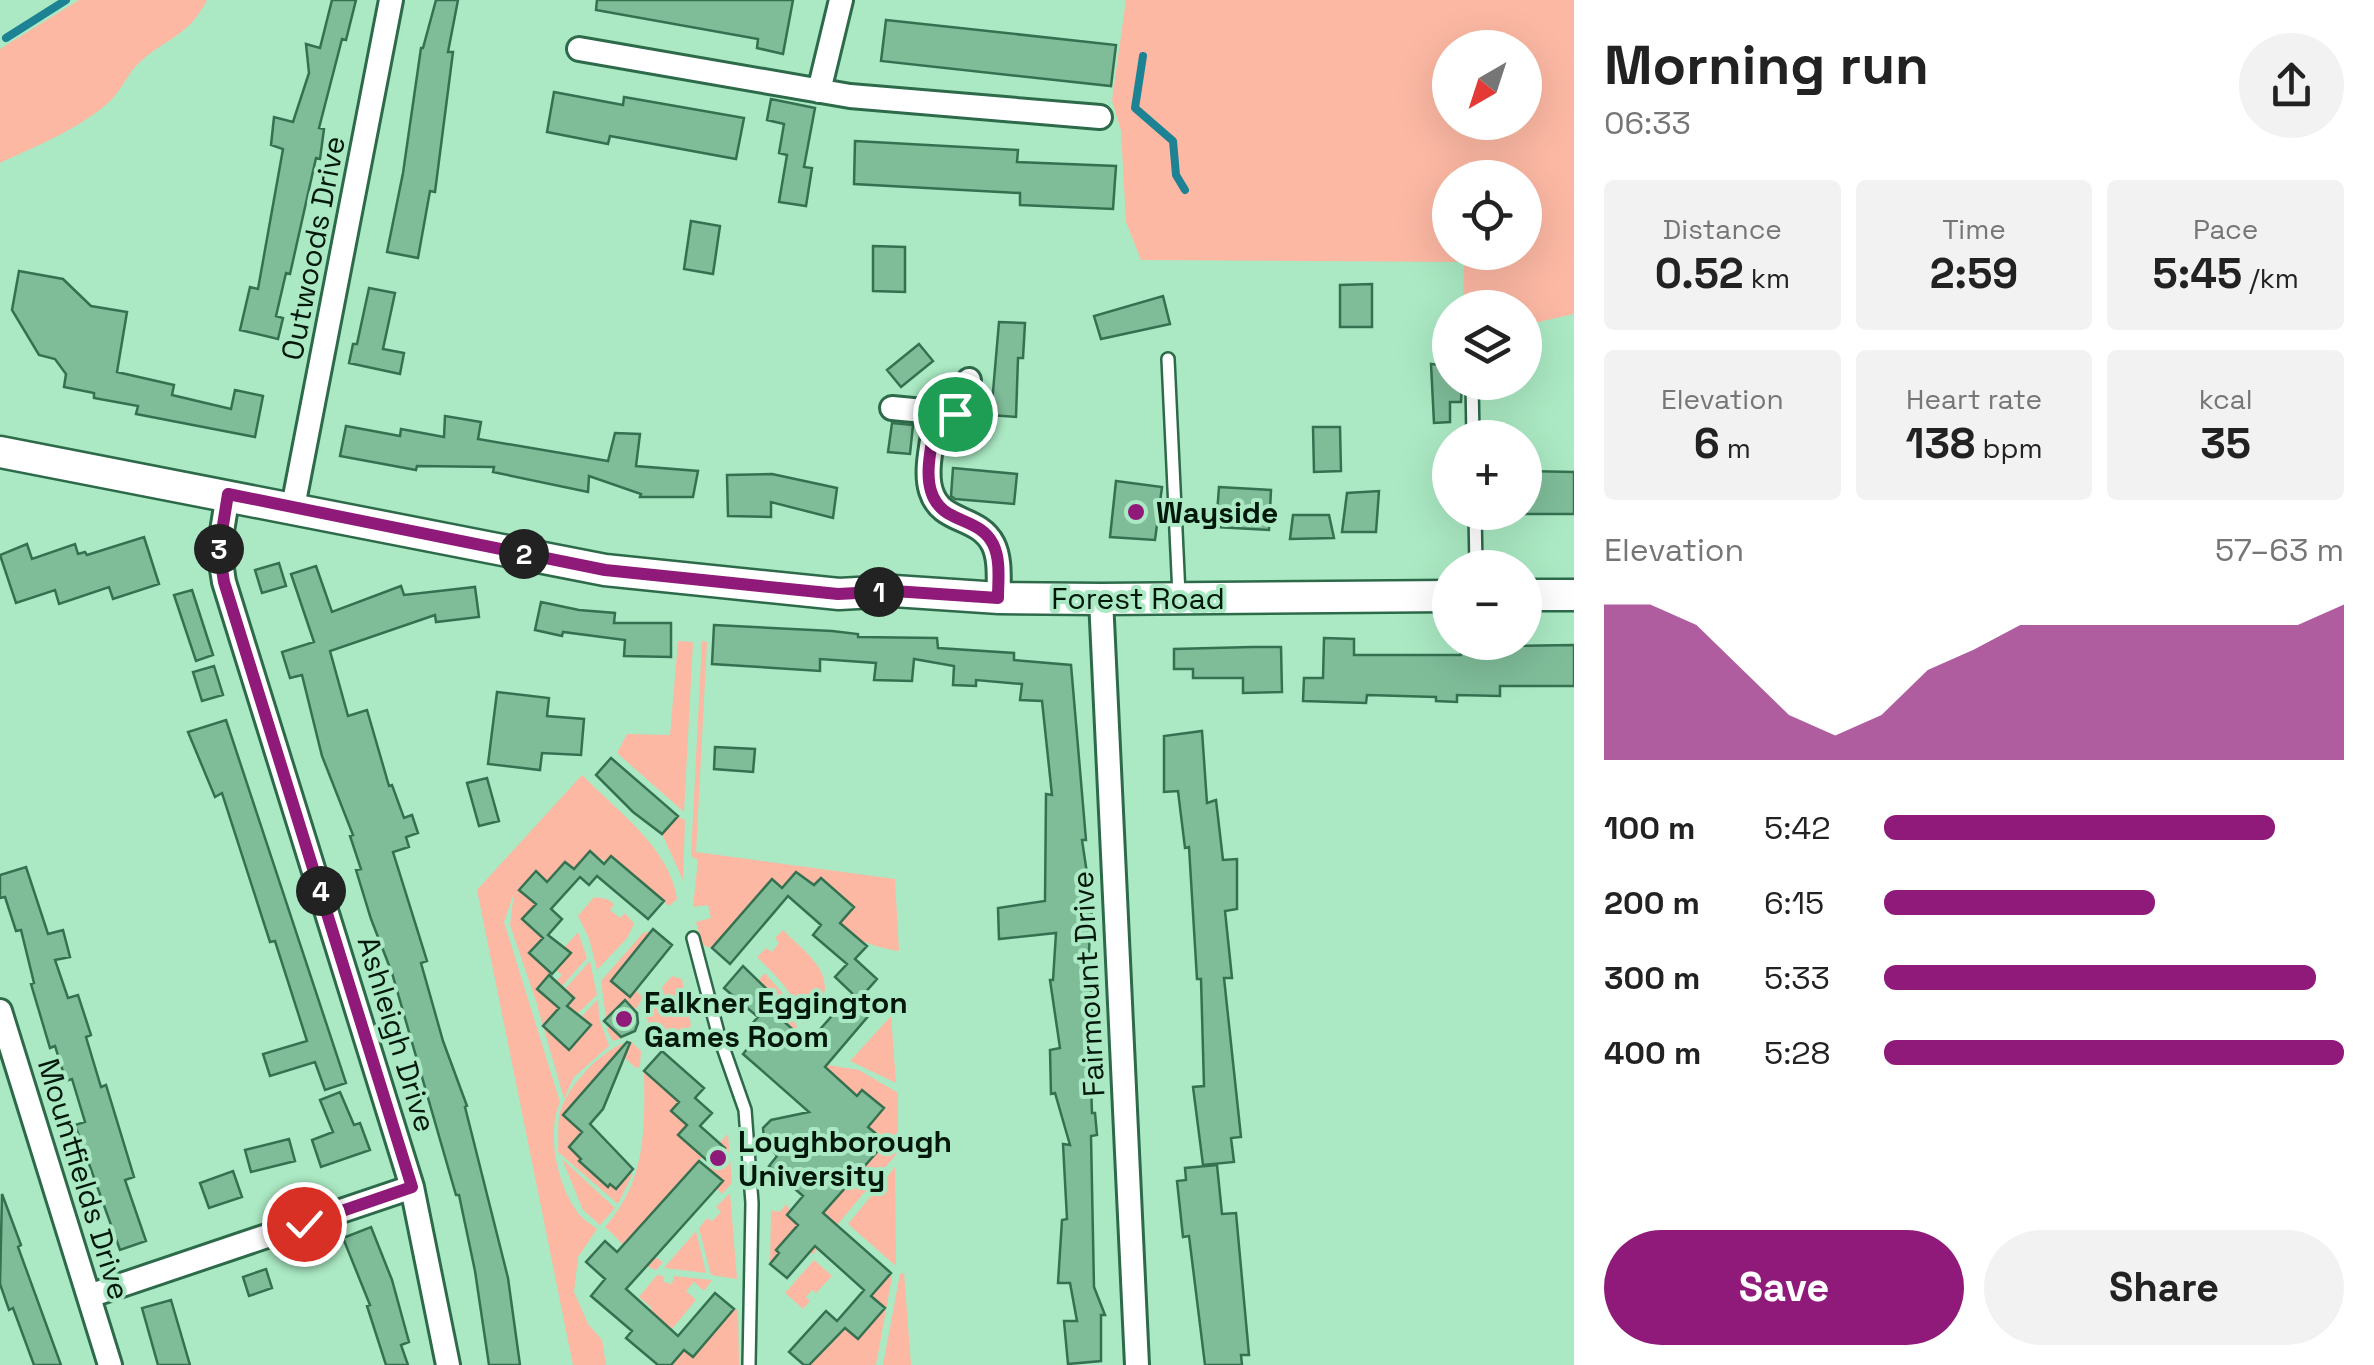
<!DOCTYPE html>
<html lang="en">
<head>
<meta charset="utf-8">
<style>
	:root { --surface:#fff; --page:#f2f2f2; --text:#222; --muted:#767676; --accent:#901a79 }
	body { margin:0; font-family:"Space Grotesk",sans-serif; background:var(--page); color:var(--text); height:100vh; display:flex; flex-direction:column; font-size:38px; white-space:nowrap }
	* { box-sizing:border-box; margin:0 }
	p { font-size:32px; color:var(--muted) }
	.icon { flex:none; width:55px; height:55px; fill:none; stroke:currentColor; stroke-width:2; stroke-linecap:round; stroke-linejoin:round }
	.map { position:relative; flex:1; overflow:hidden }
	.drawer { display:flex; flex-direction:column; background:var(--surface); width:800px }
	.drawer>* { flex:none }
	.needle { width:65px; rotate:219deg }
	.controls { position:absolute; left:1432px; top:30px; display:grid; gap:20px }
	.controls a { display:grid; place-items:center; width:110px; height:110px; border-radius:50%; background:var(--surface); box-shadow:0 10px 40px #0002; font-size:50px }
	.pin { position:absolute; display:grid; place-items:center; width:85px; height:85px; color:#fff; margin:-42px; border:5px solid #fff; border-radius:50%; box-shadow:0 2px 10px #0007 }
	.km { position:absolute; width:50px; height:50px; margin:-25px; border-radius:50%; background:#222; color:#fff; font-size:28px; line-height:50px; text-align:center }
	.round { display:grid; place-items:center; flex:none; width:105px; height:105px; border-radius:52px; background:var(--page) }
	.headline { display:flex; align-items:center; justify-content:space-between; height:170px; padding:0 30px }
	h1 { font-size:55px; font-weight:600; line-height:75px }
	.stats { display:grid; grid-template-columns:repeat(3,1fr); gap:15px; height:170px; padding:10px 30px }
	.stats div { display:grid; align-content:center; border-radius:10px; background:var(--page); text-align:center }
	.stats b { font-size:42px; font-weight:600 }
	.stats small { font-size:28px; font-weight:400 }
	.stats p { font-size:28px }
	.chart { height:280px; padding:20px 30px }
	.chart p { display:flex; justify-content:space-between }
	.chart svg { width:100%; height:180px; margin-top:10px; fill:var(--accent); opacity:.7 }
	.action { display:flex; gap:20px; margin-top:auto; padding:20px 30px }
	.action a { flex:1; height:115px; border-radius:60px; background:var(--accent); color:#fff; font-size:40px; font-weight:600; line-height:115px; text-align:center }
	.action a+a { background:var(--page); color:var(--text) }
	ul { padding:0 30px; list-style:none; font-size:32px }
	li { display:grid; grid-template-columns:160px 120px 1fr; align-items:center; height:75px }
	li i { height:25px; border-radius:12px; background:var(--accent) }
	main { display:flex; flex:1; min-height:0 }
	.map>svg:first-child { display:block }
	.green { fill:#fcb8a3; fill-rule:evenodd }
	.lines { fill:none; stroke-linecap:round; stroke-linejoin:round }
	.stream { stroke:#1c8294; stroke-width:8 }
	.building { fill:#7fbd99; stroke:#357151; stroke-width:2.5 }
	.lane-casing { stroke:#2d6a4a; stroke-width:16 }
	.street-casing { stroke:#2d6a4a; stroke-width:28 }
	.secondary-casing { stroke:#2d6a4a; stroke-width:35 }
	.lane { stroke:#fff; stroke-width:11 }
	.street { stroke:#fff; stroke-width:22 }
	.secondary { stroke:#fff; stroke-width:30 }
	.route-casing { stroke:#fff; stroke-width:20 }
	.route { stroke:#901a79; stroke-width:12 }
	.poi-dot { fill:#901a79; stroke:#aae9c3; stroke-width:4 }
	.labels { text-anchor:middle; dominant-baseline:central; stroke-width:8; stroke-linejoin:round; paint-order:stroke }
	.street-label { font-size:30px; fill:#01180b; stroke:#aae9c3 }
	.poi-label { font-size:30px; font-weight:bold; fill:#01180b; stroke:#aae9c3; text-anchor:start }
</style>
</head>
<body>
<main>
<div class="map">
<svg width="1574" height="1365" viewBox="0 0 1574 1365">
	<rect width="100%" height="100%" fill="#aae9c3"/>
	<!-- green -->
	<path class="green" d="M79 0H207C189 36 168 37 141 61 127 73 121 92 108 103 77 130 36 146 0 163V49Z
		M1126 0H1574V314L1525 325V308L1463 307 1464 262 1141 260 1126 222 1121 131 1112 100ZM1450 48H1525V122H1450ZM1450 178H1525V252H1450Z
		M678 641 693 642 684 812 617 753 627 734 670 735Z
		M702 641 707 642 696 852 895 879 899 951C844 942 841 926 821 878L814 885 796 872 782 888 772 880 712 948 702 945 696 922 711 918 708 905 693 907 698 860 691 856Z
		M582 775C616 810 670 848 677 899L669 906 612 856 606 862 590 852 574 869 564 862 547 882 536 872 520 890 536 904 523 920 543 937 529 953 551 973 537 989 559 1008 543 1027 569 1049 590 1025 581 1017 598 999 599 1018 609 1046 574 1077 564 1099 536 1001 510 925 514 893 504 922 560 1102C546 1135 557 1184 578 1213 582 1219 591 1224 597 1229L578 1257 574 1292 588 1324 602 1340 606 1365H573L477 890Z
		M678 817 685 820 683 880 662 834Z
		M594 897 607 899 614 904 610 910 620 918 625 913 634 924 627 938 597 970 589 938 578 916Z
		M783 930C801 949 833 970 823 997L817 994 812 1003 819 1007 803 1025C796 994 779 979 757 957L766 948 772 952 779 943 775 938Z
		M652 931 611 981 629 996 635 990 643 997 636 1009 622 1005 610 1013 611 1028 622 1038 613 1041 608 1032 601 981 643 933Z
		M578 932 587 958 562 986 556 981 562 975 556 970 570 954 564 948Z
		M590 961 597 995 577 1014 568 1005 574 998 565 989Z
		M765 973 791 1003 801 1045 813 1059 828 1065 859 1070 898 1093V1152L813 1254 810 1252 820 1241 808 1230 886 1142 868 1127 883 1108 863 1090 854 1099 833 1088 773 1009 779 1001 758 980Z
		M672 976 682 979 691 1025 685 1035 676 1041 653 1031 642 1010Z
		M891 1016 896 1083 850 1061Z
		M630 1041 641 1051 640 1067 636 1068 619 1053 582 1132 569 1147 581 1159 579 1161 607 1186 630 1173 632 1175 618 1204 558 1152C559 1140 557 1124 560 1112 568 1085 603 1048 630 1041Z
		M644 1071 679 1102 687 1125 678 1135 702 1157 628 1240 663 1262 656 1270C635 1263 623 1242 605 1227 646 1181 645 1130 644 1071Z
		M728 1134 732 1183 722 1194 717 1189 723 1181 708 1168 725 1149 719 1143Z
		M562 1159 615 1208 600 1225 583 1210Z
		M895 1167 896 1266 848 1224Z
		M730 1193 737 1279 711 1275 699 1228 707 1218 712 1221 721 1212 716 1207Z
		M786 1204 801 1228 790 1234 776 1250 779 1253 770 1264 771 1210 780 1212Z
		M696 1231 706 1273 664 1268Z
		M814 1260 832 1276 816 1293 812 1290 806 1297 810 1301 803 1309 785 1293Z
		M904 1273 911 1365H883L900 1274Z
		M657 1275 663 1276 664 1282 672 1284 674 1276 712 1280 704 1291 694 1282 686 1291 696 1300 671 1330 648 1312 652 1308 639 1297Z
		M889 1275 892 1277 876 1365H809L837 1338 833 1334 842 1325 858 1338 884 1308 871 1296Z
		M734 1309 738 1310 739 1365H671L684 1350 693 1357Z"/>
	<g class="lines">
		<!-- stream -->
		<path class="stream" d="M6 38 66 0
			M1143 56 1135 108 1173 141 1176 175 1185 190"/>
	</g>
	<!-- building -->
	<path class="building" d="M332 0H356L346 40 342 39 319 128 324 129 320 159 316 158 290 274 286 273 276 316 283 318 278 339 240 330 250 287 258 289 283 149 271 145 274 117 293 122 309 73 306 44 320 48Z
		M436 0H458L448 52H453L435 192 430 191 418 258 387 252 403 173 421 48H423Z
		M597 0H793L783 54 757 48 758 39 596 10Z
		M886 20 1116 45 1111 86 881 61Z
		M554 92 623 105 624 97 744 118 736 159 610 136 608 144 547 132Z
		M771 99 815 108 804 167 812 168 806 206 779 202 787 155 779 153 784 124 767 120Z
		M855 141 1018 150 1017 162 1116 166 1113 209 1020 205V193L854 184Z
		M691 221 720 226 713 274 684 269Z
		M873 246 905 247V292L873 291Z
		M19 271 63 279 91 306 127 312 117 372 174 385 172 395 231 409 235 390 263 396 255 437 136 414 138 406 94 398V393L64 387 66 374 55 359 39 355 12 310Z
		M1372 284V327H1340V285Z
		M369 288 395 293 383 349 404 353 400 374 349 363 353 344H357Z
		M1163 296 1170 324 1101 339 1094 316Z
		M999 322 1025 323 1023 358H1018L1016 417 991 415Z
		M919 344 933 361 901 387 887 370Z
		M1431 364 1450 366V382H1462L1461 402H1450V422L1434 423Z
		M445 416 481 422 478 439 608 461 615 433 640 434 636 466 698 471 693 497H640L641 494 589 476 588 492 493 472 494 467 417 466 416 470 340 456 346 426 400 436 401 429 444 437Z
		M892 423 913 425 910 454 888 452Z
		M1313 427H1340L1341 471 1314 472Z
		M953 468 1017 474 1014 504 955 499 951 496Z
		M1525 471 1574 472V514H1525Z
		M772 474 837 488 833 518 771 502V517L728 516 727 475Z
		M1116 481 1162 487 1155 540 1110 537Z
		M1219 487 1271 490 1269 530 1216 527Z
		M1379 491 1376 532H1342L1347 493Z
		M1293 515H1329L1334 538 1290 539Z
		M144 537 159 584 113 599 109 587 59 604 55 590 16 603 0 555 27 544 32 559 75 544 78 554 85 552 87 555Z
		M279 563 286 586 262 593 255 570Z
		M316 566 332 612 401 586 404 595 475 587 479 617 436 622 435 615 330 651 348 716 367 710 389 786 392 785 404 818 412 815 418 833 406 837 409 847 393 852 427 961 421 963 443 1041 467 1106 465 1107 508 1278 520 1365H489L475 1271 459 1195H456L392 973 371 919 356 870 361 869 350 836 353 835 322 756 302 675 290 678 282 652 314 642 291 574Z
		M192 590 213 655 196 661 174 595Z
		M541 602 579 610 615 613 614 623H671V657L624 656 625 640 563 632 562 636 535 630Z
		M714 625 832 631 858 634V637L937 638 938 648 1014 653V660L1071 665 1086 840H1082L1092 907 1087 979H1090L1093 1025 1089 1026 1092 1113H1095L1097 1135 1091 1136 1094 1287 1105 1315H1101V1361L1068 1364 1064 1321H1077L1070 1283H1058L1062 1220 1067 1219 1063 1144 1070 1145 1055 1093 1051 1094 1050 1050 1060 1048 1050 980H1053L1056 933 999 939 998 908 1045 901 1046 794 1052 795 1042 701 1020 700 1022 684 976 680V686L953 685 954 666 914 659 912 681 874 680 876 663 820 659V671L712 664Z
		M1324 638 1354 639V655H1461V651L1484 652V642H1509V646L1574 645V686H1500V696L1457 695V702L1436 701V697L1367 695 1366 703 1303 701 1304 678H1323Z
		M1252 647H1281L1282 692 1243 693V678H1193V669H1174V649Z
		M214 666 223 695 202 701 193 672Z
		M497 692 549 698 547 716 584 719 581 755 542 753 540 770 488 764Z
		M226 720 346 1083 325 1090 315 1062 270 1076 263 1054 307 1041 275 941 270 942 222 793 215 797 188 732Z
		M1202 731 1207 803 1216 800 1223 860 1237 859V909L1225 911 1232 978H1224L1241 1137 1231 1138 1234 1162 1203 1165 1193 1087 1204 1086 1201 979H1197L1189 847 1185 848 1178 791 1164 792V736Z
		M715 747 755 749 753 772 714 769Z
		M611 758 678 816 662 834 633 812 596 775Z
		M487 778 499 821 479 826 467 783Z
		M590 851 604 864 611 856 664 901 648 919 597 876 589 885 580 877 551 909 562 919 548 935 571 953 552 974 529 953 543 938 522 919 536 904 519 890 536 871 547 882 565 862 574 869Z
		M26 867 48 934 63 930 70 957 55 960 68 998 78 995 91 1035 86 1037 101 1087 106 1085 134 1177 125 1180 146 1241 120 1250 75 1125 85 1122 72 1079 66 1081 55 1046 50 1048 31 984 34 983 21 930 16 931 5 897 0 898V875Z
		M796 872 814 885 821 878 854 907 840 923 867 946 855 959 877 979 863 995 876 1007 825 1067 857 1096 862 1090 884 1108 868 1127 886 1142 823 1213 891 1273 871 1296 885 1308 858 1339 845 1328 809 1365H804L789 1352 826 1311 837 1321 864 1290 815 1246 787 1278 770 1264 779 1253 776 1250 798 1225 787 1215 803 1196 769 1166 777 1156 764 1139 763 1128 771 1120 809 1112 743 1054 758 1036 748 1028 758 1017 724 988 743 966 779 1001 771 1010 808 1043 852 993 835 977 847 964 813 935 821 925 788 896 730 964 712 948 772 879 782 888Z
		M653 929 672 945 630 997 611 981Z
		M549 975 574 998 567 1006 591 1025 569 1050 543 1026 559 1008 537 989Z
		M625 1000 637 1013 638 1023 635 1031 621 1037 604 1021Z
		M627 1042 630 1043 603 1109 590 1124 633 1169 616 1189 610 1184 608 1187 579 1161 581 1159 569 1147 582 1132 563 1115Z
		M662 1051 704 1088 695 1098 712 1113 700 1126 725 1148 711 1164 678 1135 687 1125 671 1111 679 1102 644 1071Z
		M340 1092 354 1125 360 1123 370 1150 321 1167 312 1140 333 1132 320 1100Z
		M289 1139 295 1161 251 1172 245 1150Z
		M699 1161 723 1181 626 1289 678 1336 715 1293 734 1309 693 1357 684 1350 671 1365H658L626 1338 632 1331 591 1296 605 1279 586 1262 605 1241 617 1252Z
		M1217 1165 1222 1214 1236 1213 1249 1355H1241L1242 1365H1205L1189 1236 1183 1237 1177 1181 1186 1180 1185 1168Z
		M233 1171 242 1197 209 1208 200 1183Z
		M2 1194 21 1245 18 1247 61 1365H34L13 1308 9 1310 0 1284Z
		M371 1227 392 1280 409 1342 401 1345 408 1365H386L367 1306 370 1305 343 1238Z
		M266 1269 272 1288 249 1296 243 1277Z
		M171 1300 190 1365H158L142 1308Z"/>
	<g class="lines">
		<!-- lane casing -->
		<g class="lane-casing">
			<path id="lane" d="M1168 359 1179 595
				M1472 382 1473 438
				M1475 512 1476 568
				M693 938 718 1033 745 1110 752 1203 749 1365"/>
		</g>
		<!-- street casing -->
		<g class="street-casing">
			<path id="street" d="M579 49 850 96 1100 117
				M819 91 841 0
				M892 408 955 414 966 406 969 380
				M936 414C934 437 924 469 931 491 941 524 978 515 993 544 1001 560 998 581 999 598
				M228 494 219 550 224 582 412 1187 448 1365
				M293 507 391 0
				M1101 599 1137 1365
				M0 1011 110 1365
				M89 1296 412 1187"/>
		</g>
		<!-- secondary casing -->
		<g class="secondary-casing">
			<path id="secondary" d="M0 452 605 570 839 594 894 591 999 598 1101 599 1450 596
				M1525 595H1574"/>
		</g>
		<!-- lane -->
		<use href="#lane" class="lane"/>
		<!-- street -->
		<use href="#street" class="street"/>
		<!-- secondary -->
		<use href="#secondary" class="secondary"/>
	</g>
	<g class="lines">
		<!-- route casing -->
		<g class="route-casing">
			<path id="route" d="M304 1224 412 1187 224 582 219 550 228 494 605 570 838 594 894 591 998 598C998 581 1001 560 993 544 978 515 941 525 931 491 924 469 934 437 936 414H955"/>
		</g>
		<!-- route -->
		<use href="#route" class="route"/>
	</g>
	<!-- markers -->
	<g class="poi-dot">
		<circle cx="1136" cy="512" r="10"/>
		<circle cx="624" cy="1019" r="10"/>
		<circle cx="718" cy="1158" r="10"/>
	</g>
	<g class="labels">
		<!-- street labels -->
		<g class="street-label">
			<text transform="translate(313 248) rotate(-79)">Outwoods Drive</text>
			<text x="1138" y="598">Forest Road</text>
			<text transform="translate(1088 984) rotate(-93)">Fairmount Drive</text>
			<text transform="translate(397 1034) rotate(73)">Ashleigh Drive</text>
			<text transform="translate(84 1179) rotate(73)">Mountfields Drive</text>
		</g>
		<!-- poi labels -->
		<g class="poi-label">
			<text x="1156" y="512">Wayside</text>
			<text x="644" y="1002">Falkner Eggington<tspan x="644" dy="34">Games Room</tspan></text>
			<text x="738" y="1141">Loughborough<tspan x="738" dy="34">University</tspan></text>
		</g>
	</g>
</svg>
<div class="controls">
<a><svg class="needle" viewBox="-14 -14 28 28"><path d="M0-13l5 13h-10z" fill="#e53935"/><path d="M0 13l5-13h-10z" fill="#767676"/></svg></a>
<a><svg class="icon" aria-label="locate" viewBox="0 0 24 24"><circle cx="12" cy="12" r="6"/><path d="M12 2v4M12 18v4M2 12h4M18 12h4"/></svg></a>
<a><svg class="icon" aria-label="layers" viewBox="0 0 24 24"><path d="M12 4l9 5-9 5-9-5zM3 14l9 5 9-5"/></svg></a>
<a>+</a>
<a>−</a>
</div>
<div class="pin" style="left:955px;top:414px;background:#1e9e55"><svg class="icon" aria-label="arrive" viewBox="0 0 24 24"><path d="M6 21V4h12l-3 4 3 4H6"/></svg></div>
<div class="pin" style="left:304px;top:1224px;background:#d93025"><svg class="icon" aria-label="check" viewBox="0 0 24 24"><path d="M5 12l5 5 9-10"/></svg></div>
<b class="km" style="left:879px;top:592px">1</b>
<b class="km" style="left:524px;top:554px">2</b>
<b class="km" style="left:219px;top:549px">3</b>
<b class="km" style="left:321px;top:891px">4</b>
</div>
<section class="drawer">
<div class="headline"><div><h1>Morning run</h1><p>06:33</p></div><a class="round"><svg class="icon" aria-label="share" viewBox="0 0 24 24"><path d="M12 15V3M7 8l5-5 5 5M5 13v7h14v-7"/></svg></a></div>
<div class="stats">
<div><p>Distance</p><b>0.52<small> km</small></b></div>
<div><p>Time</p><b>2:59</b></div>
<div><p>Pace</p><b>5:45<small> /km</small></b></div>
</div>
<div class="stats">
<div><p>Elevation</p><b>6<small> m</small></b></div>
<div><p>Heart rate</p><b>138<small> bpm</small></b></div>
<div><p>kcal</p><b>35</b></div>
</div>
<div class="chart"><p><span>Elevation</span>57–63 m</p>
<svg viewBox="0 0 160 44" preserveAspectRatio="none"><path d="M0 44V6L10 6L20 11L30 22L40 33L50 38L60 33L70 22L80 17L90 11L100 11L110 11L120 11L130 11L140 11L150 11L160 6V44z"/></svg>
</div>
<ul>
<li><b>100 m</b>5:42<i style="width:85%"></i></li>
<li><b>200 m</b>6:15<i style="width:59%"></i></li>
<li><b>300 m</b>5:33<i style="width:94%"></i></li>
<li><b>400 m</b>5:28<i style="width:100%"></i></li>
</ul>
<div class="action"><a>Save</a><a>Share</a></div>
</section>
</main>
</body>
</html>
